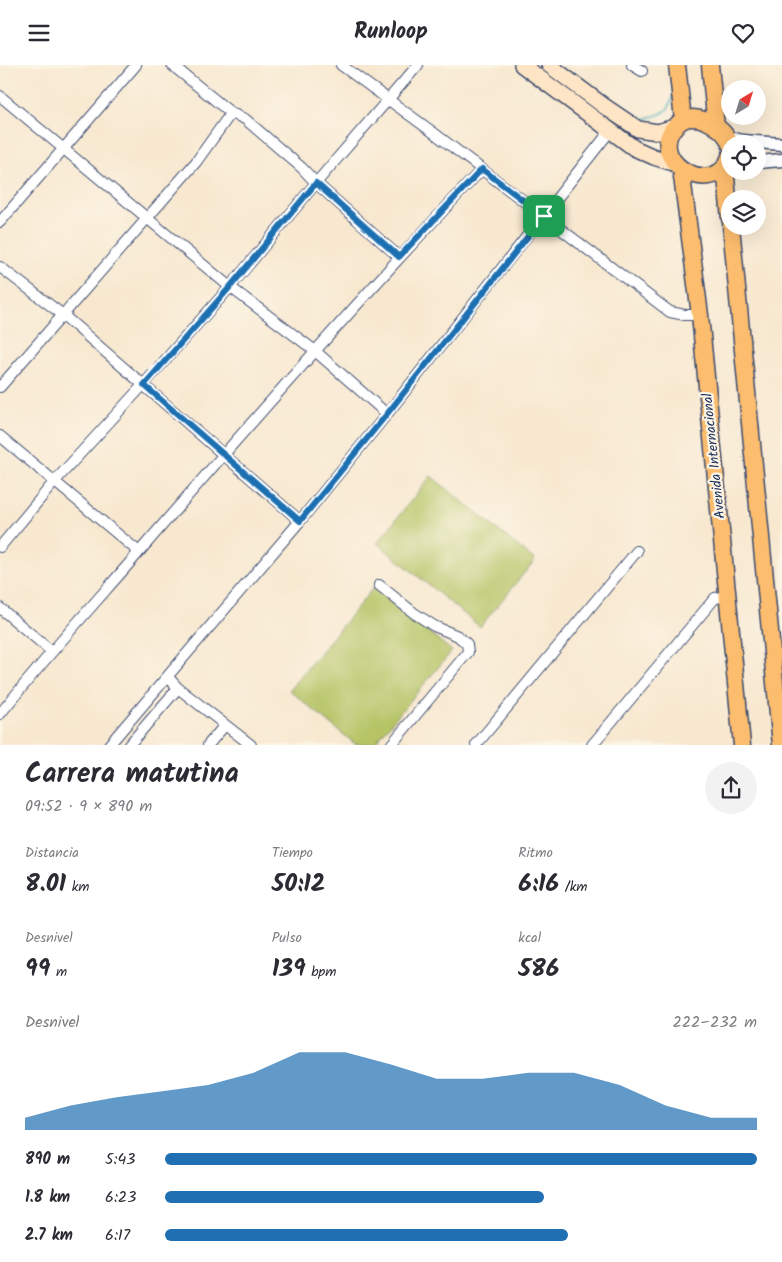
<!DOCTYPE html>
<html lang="es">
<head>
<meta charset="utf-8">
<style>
	:root { --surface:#fff; --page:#f2f2f3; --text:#2b2b33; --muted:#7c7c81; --accent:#1f6fb2 }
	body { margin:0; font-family:Kalam,sans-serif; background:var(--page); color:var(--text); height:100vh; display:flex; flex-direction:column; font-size:19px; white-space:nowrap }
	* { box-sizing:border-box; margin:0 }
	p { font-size:16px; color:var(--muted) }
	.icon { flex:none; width:28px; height:28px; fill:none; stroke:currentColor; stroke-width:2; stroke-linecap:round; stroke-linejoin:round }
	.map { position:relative; height:680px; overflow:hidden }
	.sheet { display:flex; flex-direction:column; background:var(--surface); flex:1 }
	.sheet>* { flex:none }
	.needle { width:32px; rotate:38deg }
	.controls { position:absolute; left:721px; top:15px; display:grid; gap:10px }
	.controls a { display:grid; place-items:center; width:45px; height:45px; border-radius:50%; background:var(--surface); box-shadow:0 5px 20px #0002; font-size:25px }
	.pin { position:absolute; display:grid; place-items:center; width:42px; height:42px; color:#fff; margin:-21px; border-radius:10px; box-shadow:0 2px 8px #0006 }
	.round { display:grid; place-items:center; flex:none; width:52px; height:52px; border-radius:26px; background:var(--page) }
	.overview { display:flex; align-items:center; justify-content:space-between; height:85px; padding:0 25px }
	h1 { font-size:28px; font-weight:700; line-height:38px }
	.stats { display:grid; grid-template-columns:repeat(3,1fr); gap:8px; height:85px; padding:5px 25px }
	.stats div { display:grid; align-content:center }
	.stats b { font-size:25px; font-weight:700 }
	.stats small { font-size:14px; font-weight:400 }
	.stats p { font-size:14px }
	.chart { height:140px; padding:10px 25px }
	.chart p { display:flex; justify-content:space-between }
	.chart svg { width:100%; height:90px; margin-top:5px; fill:var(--accent); opacity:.7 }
	ul { padding:0 25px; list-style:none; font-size:16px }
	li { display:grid; grid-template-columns:80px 60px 1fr; align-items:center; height:38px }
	li i { height:12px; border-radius:6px; background:var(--accent) }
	header { display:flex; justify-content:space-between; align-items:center; height:65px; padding:0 25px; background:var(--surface); font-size:22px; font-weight:700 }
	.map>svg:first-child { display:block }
	.green { fill:#b6c466; stroke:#687a62 }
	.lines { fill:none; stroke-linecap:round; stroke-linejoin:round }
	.stream { stroke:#3baab9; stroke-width:2.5 }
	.minor-casing { stroke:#3c4b6f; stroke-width:12 }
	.tertiary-casing { stroke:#3c4b6f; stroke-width:15 }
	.secondary-casing { stroke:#3c4b6f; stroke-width:18 }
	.primary-casing { stroke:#3c4b6f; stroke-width:19 }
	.minor { stroke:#fff; stroke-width:10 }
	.tertiary { stroke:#fff; stroke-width:12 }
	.secondary { stroke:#fee5c5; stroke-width:15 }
	.primary { stroke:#fcbd6e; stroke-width:16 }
	.route-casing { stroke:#fff; stroke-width:10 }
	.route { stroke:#1f6fb2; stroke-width:6 }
	.labels { text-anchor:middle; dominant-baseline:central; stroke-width:4.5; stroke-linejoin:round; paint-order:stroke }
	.street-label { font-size:14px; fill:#1b2f5e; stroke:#fcf5e5 }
</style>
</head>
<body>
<header><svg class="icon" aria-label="menu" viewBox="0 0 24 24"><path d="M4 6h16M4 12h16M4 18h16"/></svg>Runloop<svg class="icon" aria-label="heart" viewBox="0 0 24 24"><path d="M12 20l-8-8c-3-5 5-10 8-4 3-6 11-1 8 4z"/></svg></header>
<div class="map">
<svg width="782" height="680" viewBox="0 0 782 680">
	<rect width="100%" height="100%" fill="#fcf5e5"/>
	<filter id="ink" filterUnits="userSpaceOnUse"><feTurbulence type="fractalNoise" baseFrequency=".02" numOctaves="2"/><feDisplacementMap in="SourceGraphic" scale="10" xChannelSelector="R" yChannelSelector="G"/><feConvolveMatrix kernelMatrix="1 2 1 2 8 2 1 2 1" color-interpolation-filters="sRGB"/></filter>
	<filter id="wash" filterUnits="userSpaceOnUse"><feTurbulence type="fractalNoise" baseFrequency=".0096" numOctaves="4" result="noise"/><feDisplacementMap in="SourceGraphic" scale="20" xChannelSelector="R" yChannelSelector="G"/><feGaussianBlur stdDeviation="1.12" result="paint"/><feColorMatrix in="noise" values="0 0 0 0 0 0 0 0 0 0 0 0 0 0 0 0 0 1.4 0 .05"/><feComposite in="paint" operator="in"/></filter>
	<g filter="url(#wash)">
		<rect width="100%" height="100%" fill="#f8e8d0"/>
		<!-- green -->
		<path class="green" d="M431 411 535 495 480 562 377 478Z
			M374 522 452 586 374 679H355L289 625Z"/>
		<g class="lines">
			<!-- stream -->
			<path class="stream" d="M638 57C654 48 668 54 673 31"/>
		</g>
	</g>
	<g filter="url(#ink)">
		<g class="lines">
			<!-- minor casing -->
			<g class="minor-casing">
				<path id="minor" d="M172 0 231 48 245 54 302 103 316 118 399 192
					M341 0 434 68 670 247 685 250H700
					M632 0 642 6
					M0 31 230 222 314 285 387 349 300 456 109 680
					M0 157 136 0
					M0 202 63 250 300 456
					M0 322 196 97 231 48
					M387 349 610 66
					M0 371 139 487
					M0 482 55 416 144 319 230 222 316 118 418 0
					M379 520 414 548 434 561 458 571 467 579 468 587 391 680
					M0 543 51 586
					M168 612 178 623 251 680
					M0 649C45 593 93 540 140 486 252 356 365 228 482 104
					M129 680 178 623
					M208 680 225 660
					M476 680 637 486
					M592 680 715 533 727 531"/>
			</g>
			<!-- tertiary casing -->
			<g class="tertiary-casing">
				<path id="tertiary" d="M728 73 743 76 782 79
					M758 97 782 95"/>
			</g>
			<!-- secondary casing -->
			<g class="secondary-casing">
				<path id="secondary" d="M522 0 634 83 654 92 676 99
					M549 0 604 41 638 64 658 67 674 62"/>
			</g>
			<!-- primary casing -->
			<g class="primary-casing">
				<path id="primary" d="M677 0 683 55
					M710 0 716 62
					M730 91C718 134 650 101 672 65 675 62 679 57 683 55 700 48 725 63 730 79
					M725 102 730 154
					M681 104 700 250 742 680
					M731 161 781 680"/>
			</g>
			<!-- minor -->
			<use href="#minor" class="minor"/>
			<!-- tertiary -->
			<use href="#tertiary" class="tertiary"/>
			<!-- secondary -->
			<use href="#secondary" class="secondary"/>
			<!-- primary -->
			<use href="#primary" class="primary"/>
		</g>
	</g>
	<g class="lines" filter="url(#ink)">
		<!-- route casing -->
		<g class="route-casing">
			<path id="route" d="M482 104 544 151 387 349 300 456 144 320 230 222 316 118 399 192Z"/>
		</g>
		<!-- route -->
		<use href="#route" class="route"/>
	</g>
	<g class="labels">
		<!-- street labels -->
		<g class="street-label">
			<text transform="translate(714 391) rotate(-96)">Avenida Internacional</text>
		</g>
	</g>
</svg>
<div class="controls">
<a><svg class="needle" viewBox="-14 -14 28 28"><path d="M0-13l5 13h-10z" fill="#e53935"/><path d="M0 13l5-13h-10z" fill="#7c7c81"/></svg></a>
<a><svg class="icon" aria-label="locate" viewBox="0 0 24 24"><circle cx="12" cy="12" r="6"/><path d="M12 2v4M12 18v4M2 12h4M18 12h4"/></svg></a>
<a><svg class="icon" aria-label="layers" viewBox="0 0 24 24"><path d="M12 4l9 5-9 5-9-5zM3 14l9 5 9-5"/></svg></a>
</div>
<div class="pin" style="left:544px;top:151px;background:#1e9e55"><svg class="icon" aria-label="arrive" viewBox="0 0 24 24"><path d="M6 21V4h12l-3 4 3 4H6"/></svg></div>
</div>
<section class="sheet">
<div class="overview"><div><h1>Carrera matutina</h1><p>09:52 · 9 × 890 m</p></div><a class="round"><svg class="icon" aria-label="share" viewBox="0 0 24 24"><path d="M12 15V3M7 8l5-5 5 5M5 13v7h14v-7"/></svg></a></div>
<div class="stats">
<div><p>Distancia</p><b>8.01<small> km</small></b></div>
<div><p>Tiempo</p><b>50:12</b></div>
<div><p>Ritmo</p><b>6:16<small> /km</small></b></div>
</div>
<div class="stats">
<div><p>Desnivel</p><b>99<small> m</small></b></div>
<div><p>Pulso</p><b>139<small> bpm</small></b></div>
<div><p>kcal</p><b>586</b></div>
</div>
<div class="chart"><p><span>Desnivel</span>222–232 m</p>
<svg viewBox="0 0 160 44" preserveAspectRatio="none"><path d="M0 44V38L10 32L20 28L30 25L40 22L50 16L60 6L70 6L80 12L90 19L100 19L110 16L120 16L130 22L140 32L150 38L160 38V44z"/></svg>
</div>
<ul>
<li><b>890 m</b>5:43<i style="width:100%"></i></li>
<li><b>1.8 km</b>6:23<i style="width:64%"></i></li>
<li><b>2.7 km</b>6:17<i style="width:68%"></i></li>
</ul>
</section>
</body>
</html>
